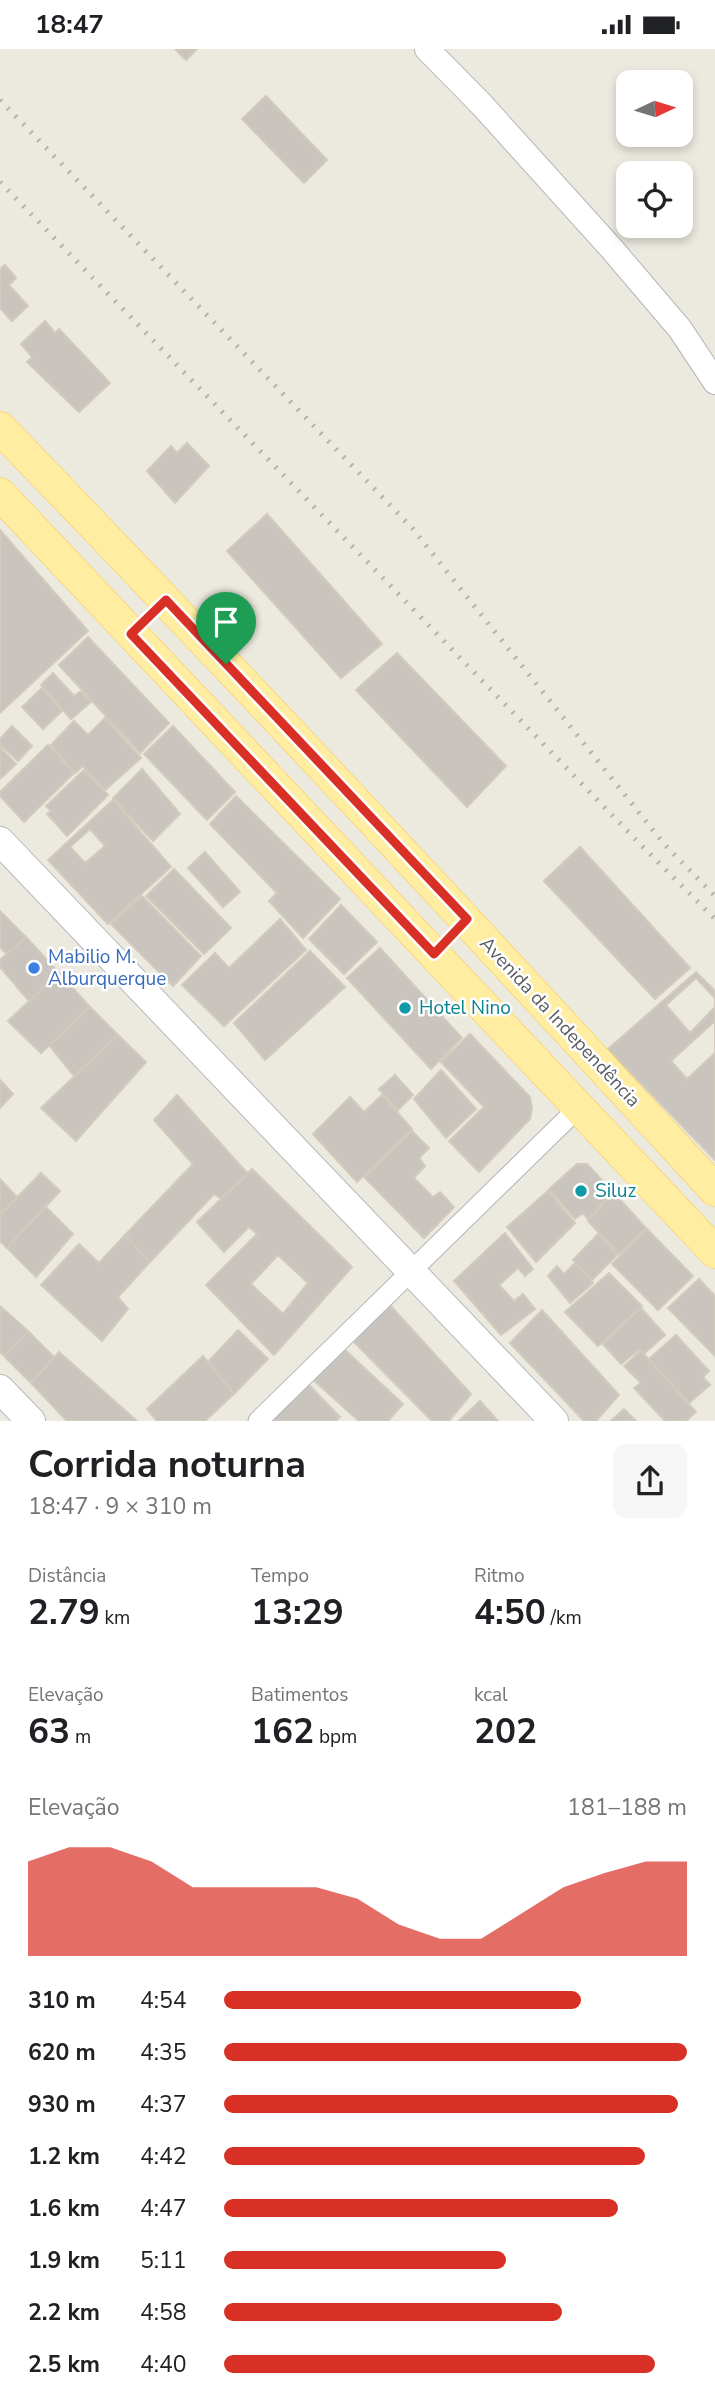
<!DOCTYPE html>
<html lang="pt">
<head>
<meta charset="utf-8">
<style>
	:root { --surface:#fff; --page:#f6f6f6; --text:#202124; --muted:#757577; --accent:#d93025 }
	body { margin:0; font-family:"Nunito Sans",sans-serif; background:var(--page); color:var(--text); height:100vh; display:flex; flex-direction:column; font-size:26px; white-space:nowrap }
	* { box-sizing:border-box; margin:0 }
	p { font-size:23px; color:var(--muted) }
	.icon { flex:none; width:38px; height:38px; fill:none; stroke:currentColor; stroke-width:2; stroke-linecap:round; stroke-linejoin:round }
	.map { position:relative; height:1372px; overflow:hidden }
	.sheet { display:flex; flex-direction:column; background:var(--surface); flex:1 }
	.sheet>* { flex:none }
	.needle { width:46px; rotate:86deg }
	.fabs { position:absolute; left:616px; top:21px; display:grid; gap:14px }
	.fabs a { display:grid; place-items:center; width:77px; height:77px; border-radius:14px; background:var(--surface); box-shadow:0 4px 10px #0003; font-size:35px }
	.pin { position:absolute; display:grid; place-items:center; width:60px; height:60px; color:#fff; margin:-72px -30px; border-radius:50% 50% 50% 0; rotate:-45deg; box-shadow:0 0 7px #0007 }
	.pin .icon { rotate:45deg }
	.round { display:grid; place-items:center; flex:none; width:74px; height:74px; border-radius:14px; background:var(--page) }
	.overview { display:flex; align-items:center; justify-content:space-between; height:119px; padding:0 28px }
	h1 { font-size:38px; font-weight:700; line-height:52px }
	.figures { display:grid; grid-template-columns:repeat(3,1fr); gap:10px; height:119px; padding:7px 28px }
	.figures div { display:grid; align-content:center }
	.figures b { font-size:35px; font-weight:700 }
	.figures small { font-size:19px; font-weight:400 }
	.figures p { font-size:19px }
	.chart { height:196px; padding:14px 28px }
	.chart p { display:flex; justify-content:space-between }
	.chart svg { width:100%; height:126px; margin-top:7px; fill:var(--accent); opacity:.7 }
	ul { padding:0 28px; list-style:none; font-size:23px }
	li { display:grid; grid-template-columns:112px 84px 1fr; align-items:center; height:52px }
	li i { height:18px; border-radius:9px; background:var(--accent) }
	.status { display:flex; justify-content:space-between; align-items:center; height:49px; padding:0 35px; background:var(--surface); direction:ltr }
	.status svg { height:19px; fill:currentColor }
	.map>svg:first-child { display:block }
	.building { fill:#c9c5be; stroke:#d1cabd; stroke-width:2; fill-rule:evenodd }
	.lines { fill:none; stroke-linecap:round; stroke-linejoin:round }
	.minor-casing { stroke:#b2b6bb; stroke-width:21 }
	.tertiary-casing { stroke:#b2b6bb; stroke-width:26 }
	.secondary-casing { stroke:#b5b9bf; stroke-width:30 }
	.primary-casing { stroke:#f9c54b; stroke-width:33 }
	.minor { stroke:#fff; stroke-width:19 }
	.tertiary { stroke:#fff; stroke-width:24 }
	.secondary { stroke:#fff; stroke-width:28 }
	.primary { stroke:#ffeea1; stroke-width:32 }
	.rail { stroke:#b1b2b2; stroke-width:5; stroke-dasharray:2 9; stroke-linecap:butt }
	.route-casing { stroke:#fff; stroke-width:14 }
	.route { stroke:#d93025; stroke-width:9 }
	.shop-dot { fill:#3f7fe0; stroke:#fff; stroke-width:2.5 }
	.culture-dot { fill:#0f9aa8; stroke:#fff; stroke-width:2.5 }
	.labels { text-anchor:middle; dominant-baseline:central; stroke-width:5; stroke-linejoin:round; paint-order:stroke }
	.shop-label { font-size:19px; fill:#366cbe; stroke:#fff; text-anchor:start }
	.culture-label { font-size:19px; fill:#0d838f; stroke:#fff; text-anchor:start }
	.street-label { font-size:19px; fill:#585c61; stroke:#fff }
</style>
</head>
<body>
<div class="status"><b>18:47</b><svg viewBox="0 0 49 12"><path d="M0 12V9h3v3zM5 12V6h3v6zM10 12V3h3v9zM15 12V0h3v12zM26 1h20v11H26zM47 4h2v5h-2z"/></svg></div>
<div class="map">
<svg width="715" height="1372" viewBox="0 0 715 1372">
	<rect width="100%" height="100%" fill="#ece9df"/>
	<!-- building -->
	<path class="building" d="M175 0H197L186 11Z
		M266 47 327 111 304 134 242 70Z
		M5 216 16 229 9 236 28 257 12 272 0 259V220Z
		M45 272 55 284 59 280 110 334 79 363 27 313 32 308 21 295Z
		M187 394 209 417 175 454 147 422 171 397 177 404Z
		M267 465 382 595 341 629 227 502Z
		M0 481 88 582 0 664Z
		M88 588 169 674 140 704 59 616Z
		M397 604 506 717 467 758 356 641Z
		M53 624 74 647 81 642 91 653 71 670 41 636Z
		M42 639 62 662 43 680 22 658Z
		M105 669 141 709 105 741 83 717 75 724 51 696 74 672 88 686Z
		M12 677 32 697 18 712 0 695V690Z
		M173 677 235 743 207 771 144 705Z
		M48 696 74 724 24 773 0 747V743Z
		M0 698 16 715 0 730Z
		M142 720 180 765 153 792 113 749Z
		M84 721 108 746 67 787 47 765 51 762 46 757Z
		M236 747 340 850 303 889 269 852 277 844 210 775Z
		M113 751 171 818 108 875 48 811Z
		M90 780 105 797 85 814 70 798Z
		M580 798 690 919 655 950 544 832Z
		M205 803 240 843 223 858 188 819Z
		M174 820 231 879 204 905 146 847Z
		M142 847 201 907 173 937 111 875Z
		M341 856 377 893 344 925 309 890Z
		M0 862 26 888 7 905 0 898Z
		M280 870 306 901 224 977 182 936 215 904 229 919Z
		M26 888 59 924 29 952 0 918V911Z
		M380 899 462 989 431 1020 347 929Z
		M310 902 345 938 265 1011 234 974Z
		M696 923 715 942V1111L608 1000Z
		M59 924 90 958 41 1004 8 972Z
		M696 929 715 949V958L690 984 666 956Z
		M90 958 118 986 74 1027 49 996Z
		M715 972V1004L687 1030 671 1012Z
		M470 985 530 1048 532 1060 530 1070 479 1123 449 1092 484 1058 441 1013Z
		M118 986 146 1013 76 1092 41 1059Z
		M441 1021 476 1060 446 1089 414 1050Z
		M395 1026 413 1046 398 1061 379 1040Z
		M0 1031 13 1045 0 1059Z
		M177 1046 248 1125 221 1150 214 1145 150 1213 125 1186 193 1115 154 1071Z
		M382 1046 412 1080 357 1133 313 1085 350 1048 364 1063Z
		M412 1082 429 1099 419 1109 425 1117 414 1129 433 1148 440 1143 454 1158 424 1189 364 1128Z
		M577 1115H587L613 1143 588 1170 583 1164 575 1170 549 1140Z
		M252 1120 352 1218 274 1306 206 1236 257 1185 249 1178 224 1203 197 1173ZM278 1206 308 1234 283 1265 251 1235Z
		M41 1124 60 1142 7 1199 0 1192V1166Z
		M0 1130 17 1148 0 1166Z
		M548 1142 575 1174 536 1213 507 1178Z
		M614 1144 646 1179 619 1205 588 1172Z
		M45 1157 73 1185 36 1228 7 1199Z
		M647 1180 693 1227 658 1261 612 1215Z
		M505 1184 533 1220 525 1227 518 1219 499 1236 514 1252 523 1245 535 1260 501 1286 454 1232Z
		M598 1185 617 1206 592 1231 573 1211Z
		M125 1186 150 1213 118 1248 128 1260 102 1292 41 1236 79 1195 99 1214Z
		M575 1214 593 1234 570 1254 548 1227 557 1217 564 1225Z
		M609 1224 642 1257 598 1297 565 1263Z
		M699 1230 715 1247V1307L668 1259Z
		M388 1254 471 1345 449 1372H432L352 1291Z
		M1 1258 28 1282 4 1307 0 1303Z
		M641 1259 665 1286 645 1304 640 1300 621 1315 603 1295Z
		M542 1261 619 1346 596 1372H584L510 1294Z
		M238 1281 268 1310 234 1345 208 1313Z
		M28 1282 54 1308 31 1334 4 1307Z
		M676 1286 709 1322 703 1328 710 1336 689 1354 649 1310Z
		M343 1299 403 1355 388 1372H359L311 1329Z
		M641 1302 696 1363 686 1372H665L634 1339 641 1334 624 1317Z
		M59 1303 137 1372H67L31 1334Z
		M203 1307 234 1345 205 1372H157L147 1360Z
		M306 1333 340 1368 336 1372H268Z
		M480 1352 498 1372H459Z
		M624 1360 636 1372H611Z"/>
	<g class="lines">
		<!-- minor casing -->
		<g class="minor-casing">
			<path id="minor" d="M258 1372 578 1059"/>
		</g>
		<!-- tertiary casing -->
		<g class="tertiary-casing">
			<path id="tertiary" d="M427 0 482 56 611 199 680 280 715 333"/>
		</g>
		<!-- secondary casing -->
		<g class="secondary-casing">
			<path id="secondary" d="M0 792 554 1372
				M0 1340 31 1372"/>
		</g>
		<!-- primary casing -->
		<g class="primary-casing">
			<path id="primary" d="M0 379C242 629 479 884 715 1141
				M0 445 715 1203"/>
		</g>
		<!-- minor -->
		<use href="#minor" class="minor"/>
		<!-- tertiary -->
		<use href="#tertiary" class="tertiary"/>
		<!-- secondary -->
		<use href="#secondary" class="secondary"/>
		<!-- primary -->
		<use href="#primary" class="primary"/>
		<!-- rail -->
		<path class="rail" d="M0 51 413 480 664 795 715 847
			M0 133 640 795 715 870"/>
	</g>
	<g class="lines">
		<!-- route casing -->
		<g class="route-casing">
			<path id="route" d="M166 551 467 870 434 905 131 585Z"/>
		</g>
		<!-- route -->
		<use href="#route" class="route"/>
	</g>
	<!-- markers -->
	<circle class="shop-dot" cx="34" cy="919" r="7"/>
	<g class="culture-dot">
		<circle cx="405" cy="959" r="7"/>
		<circle cx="581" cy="1142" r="7"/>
	</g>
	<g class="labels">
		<!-- shop labels -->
		<g class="shop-label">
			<text x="48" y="908">Mabilio M.<tspan x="48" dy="22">Alburquerque</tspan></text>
		</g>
		<!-- culture labels -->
		<g class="culture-label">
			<text x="419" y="959">Hotel Nino</text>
			<text x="595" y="1142">Siluz</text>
		</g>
		<!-- street labels -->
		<g class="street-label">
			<text transform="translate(560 973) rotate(47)">Avenida da Independência</text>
		</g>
	</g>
</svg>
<div class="fabs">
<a><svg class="needle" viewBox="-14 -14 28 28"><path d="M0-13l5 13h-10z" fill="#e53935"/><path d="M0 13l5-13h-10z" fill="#757577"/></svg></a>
<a><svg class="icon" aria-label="locate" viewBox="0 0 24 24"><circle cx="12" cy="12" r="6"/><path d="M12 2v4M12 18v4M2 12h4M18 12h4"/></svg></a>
</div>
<div class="pin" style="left:226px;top:615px;background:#1e9e55"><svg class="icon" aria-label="arrive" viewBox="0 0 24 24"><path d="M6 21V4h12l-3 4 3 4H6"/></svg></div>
</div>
<section class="sheet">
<div class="overview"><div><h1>Corrida noturna</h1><p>18:47 · 9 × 310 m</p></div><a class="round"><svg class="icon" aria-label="share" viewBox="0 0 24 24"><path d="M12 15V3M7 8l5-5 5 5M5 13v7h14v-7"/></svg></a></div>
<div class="figures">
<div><p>Distância</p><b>2.79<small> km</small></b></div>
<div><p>Tempo</p><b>13:29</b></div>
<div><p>Ritmo</p><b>4:50<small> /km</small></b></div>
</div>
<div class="figures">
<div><p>Elevação</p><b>63<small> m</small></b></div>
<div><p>Batimentos</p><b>162<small> bpm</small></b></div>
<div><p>kcal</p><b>202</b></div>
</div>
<div class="chart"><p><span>Elevação</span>181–188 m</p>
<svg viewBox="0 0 160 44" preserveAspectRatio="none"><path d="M0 44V11L10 6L20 6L30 11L40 20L50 20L60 20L70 20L80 24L90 33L100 38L110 38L120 29L130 20L140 15L150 11L160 11V44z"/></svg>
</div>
<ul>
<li><b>310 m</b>4:54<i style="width:77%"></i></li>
<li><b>620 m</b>4:35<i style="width:100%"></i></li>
<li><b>930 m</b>4:37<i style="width:98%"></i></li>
<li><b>1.2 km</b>4:42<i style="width:91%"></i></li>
<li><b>1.6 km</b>4:47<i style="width:85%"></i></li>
<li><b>1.9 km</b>5:11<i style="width:61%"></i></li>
<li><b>2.2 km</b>4:58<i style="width:73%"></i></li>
<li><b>2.5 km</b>4:40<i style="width:93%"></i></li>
</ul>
</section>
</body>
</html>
